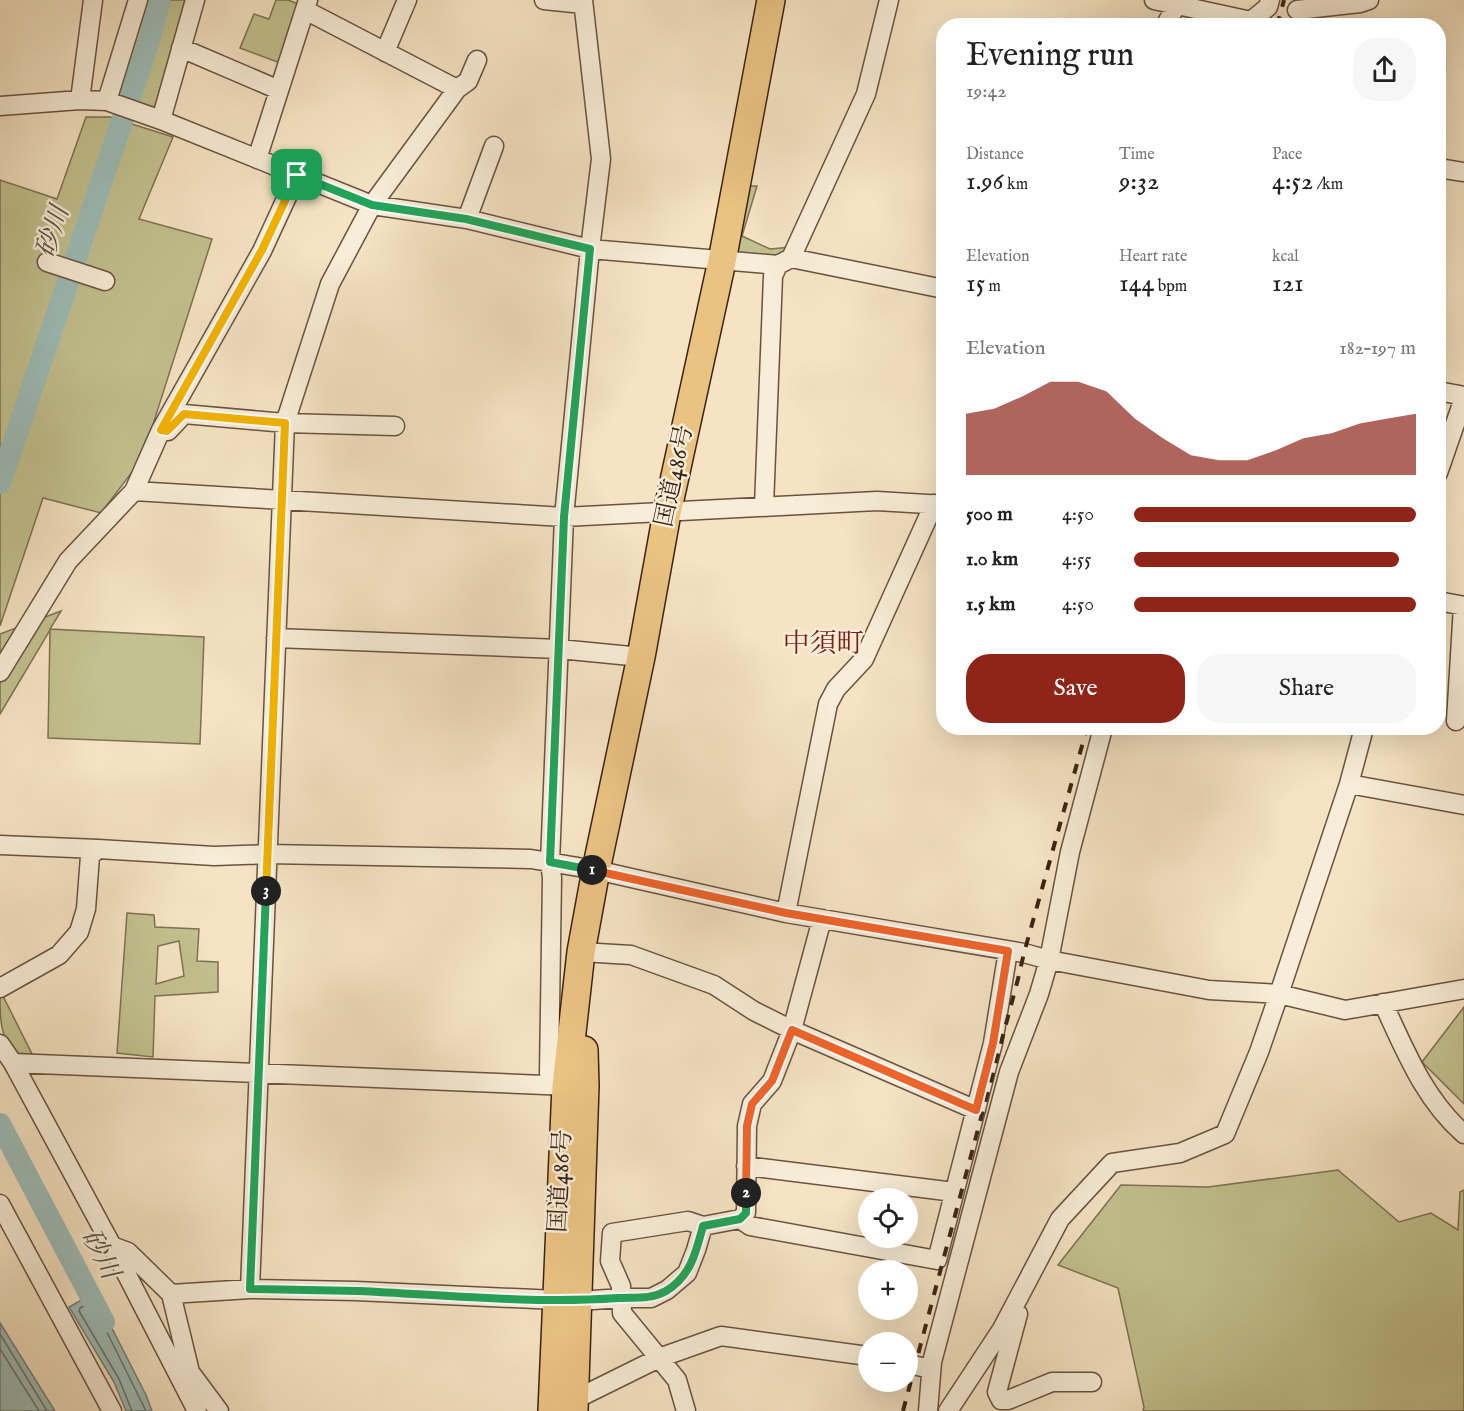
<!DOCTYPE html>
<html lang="en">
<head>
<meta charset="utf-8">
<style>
	:root { --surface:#fff; --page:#f6f6f6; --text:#222; --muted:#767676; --accent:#8f2418 }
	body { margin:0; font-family:"IM FELL English","Noto Serif JP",serif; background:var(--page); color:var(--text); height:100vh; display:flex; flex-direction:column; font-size:22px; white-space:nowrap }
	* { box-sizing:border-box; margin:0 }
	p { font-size:20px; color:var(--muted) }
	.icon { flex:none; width:33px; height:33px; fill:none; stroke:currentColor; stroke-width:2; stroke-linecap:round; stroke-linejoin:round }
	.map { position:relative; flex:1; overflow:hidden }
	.panel { position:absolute; left:936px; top:18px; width:510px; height:717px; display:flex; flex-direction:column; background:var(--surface); border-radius:24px; box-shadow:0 6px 24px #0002 }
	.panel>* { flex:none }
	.tools { position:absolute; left:858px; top:1188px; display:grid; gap:12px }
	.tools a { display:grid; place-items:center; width:60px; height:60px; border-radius:50%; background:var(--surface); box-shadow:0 6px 24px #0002; font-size:30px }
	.pin { position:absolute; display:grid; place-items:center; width:51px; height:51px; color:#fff; margin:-26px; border-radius:12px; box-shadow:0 3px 9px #0006 }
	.km { position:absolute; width:30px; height:30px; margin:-15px; border-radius:50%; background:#222; color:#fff; font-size:16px; line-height:30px; text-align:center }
	.round { display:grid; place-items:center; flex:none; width:63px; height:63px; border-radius:24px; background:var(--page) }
	.summary { display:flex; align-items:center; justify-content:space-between; height:102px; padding:0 30px }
	h1 { font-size:33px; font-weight:600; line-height:45px }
	.figures { display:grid; grid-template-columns:repeat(3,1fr); gap:9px; height:102px; padding:6px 30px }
	.figures div { display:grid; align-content:center }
	.figures b { font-size:26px; font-weight:600 }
	.figures small { font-size:16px; font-weight:400 }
	.figures p { font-size:16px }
	.chart { height:168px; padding:12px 30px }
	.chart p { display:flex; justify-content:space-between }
	.chart svg { width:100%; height:108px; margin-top:6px; fill:var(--accent); opacity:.7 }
	.action { display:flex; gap:12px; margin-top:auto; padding:12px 30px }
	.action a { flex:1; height:69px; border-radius:24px; background:var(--accent); color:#fff; font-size:24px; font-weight:600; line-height:69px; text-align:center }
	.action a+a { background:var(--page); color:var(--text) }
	ul { padding:0 30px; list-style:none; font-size:20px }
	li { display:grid; grid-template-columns:96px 72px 1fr; align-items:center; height:45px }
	li i { height:15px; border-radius:8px; background:var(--accent) }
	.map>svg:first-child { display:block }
	.green { fill:#c2c18f; stroke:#7e7252; stroke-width:1.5; fill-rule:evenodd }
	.water { fill:#9dbdb9; stroke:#757f77; stroke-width:1.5 }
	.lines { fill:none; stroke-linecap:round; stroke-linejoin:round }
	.shore { stroke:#6c7067; stroke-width:1.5 }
	.river { stroke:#9dbdb9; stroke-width:22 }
	.minor-casing { stroke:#695340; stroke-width:21 }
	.highway-casing { stroke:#3a2315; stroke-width:30 }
	.minor { stroke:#f8edd8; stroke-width:18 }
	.highway { stroke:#eac282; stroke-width:27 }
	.rail { stroke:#3a2315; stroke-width:4; stroke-dasharray:10 10; stroke-linecap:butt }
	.split-1-casing { stroke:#fff; stroke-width:12 }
	.split-2-casing { stroke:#fff; stroke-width:12 }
	.split-3-casing { stroke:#fff; stroke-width:12 }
	.split-4-casing { stroke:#fff; stroke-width:12 }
	.split-1 { stroke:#22a559; stroke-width:8 }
	.split-2 { stroke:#f0652b; stroke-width:8 }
	.split-3 { stroke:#22a559; stroke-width:8 }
	.split-4 { stroke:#f5b400; stroke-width:8 }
	.labels { text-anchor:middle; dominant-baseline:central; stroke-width:5; stroke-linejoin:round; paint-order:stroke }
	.street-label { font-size:24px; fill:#3a2315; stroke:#f8edd8 }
	.water-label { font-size:26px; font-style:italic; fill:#585146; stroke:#f8edd8 }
	.quarter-label { font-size:27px; fill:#7a1f14; stroke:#f8edd8 }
</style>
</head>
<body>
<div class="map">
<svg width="1464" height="1411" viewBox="0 0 1464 1411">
	<rect width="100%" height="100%" fill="#f5e3c3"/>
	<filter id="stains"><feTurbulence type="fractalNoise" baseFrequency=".00333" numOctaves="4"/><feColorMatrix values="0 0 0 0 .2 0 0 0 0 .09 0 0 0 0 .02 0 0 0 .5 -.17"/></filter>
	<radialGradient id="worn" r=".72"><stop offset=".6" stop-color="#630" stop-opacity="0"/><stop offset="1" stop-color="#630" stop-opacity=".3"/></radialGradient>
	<!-- green -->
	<path class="green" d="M145 0H191L159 113 113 98Z
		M276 0H288L301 5 283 64 240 48 254 14 269 19Z
		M86 117H110L173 137 139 219 212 239 142 459 101 513 43 498 0 626V180L57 199Z
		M748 186H757L742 236 770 249 791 247 789 252 766 259 736 255Z
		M61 611 50 629 204 637 200 744 48 738 50 630 0 714V634Z
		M127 913 154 915 155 927 199 929 197 961 218 962V992L155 996 153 1057 117 1053ZM179 941 184 976 156 984 158 946Z
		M2 994 34 1058C27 1059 23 1056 16 1052 0 1041 0 1016 0 996Z
		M1464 1007V1104L1422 1062Z
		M1338 1170 1399 1222 1431 1213 1458 1230 1460 1192 1464 1190V1411H1143L1144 1407 1118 1288 1058 1265 1121 1185 1208 1187Z"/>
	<!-- water -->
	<path class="water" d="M94 1293 146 1395 152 1411H126L114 1382 69 1307Z
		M0 1323 55 1411H0Z"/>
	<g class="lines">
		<!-- shore -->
		<path class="shore" d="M0 1334 47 1411
			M0 1349 39 1411
			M132 1411 119 1379 79 1311 80 1308 89 1303 93 1304 146 1411"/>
		<!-- river -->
		<path class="river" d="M0 483 148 44 160 0
			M0 1124 104 1322"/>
		<!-- minor casing -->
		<g class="minor-casing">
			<path id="minor" d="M544 0 583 4
				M1154 0 1251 21 1268 7 1270 0
				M305 10 457 89
				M1297 10 1360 3 1369 0
				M1165 26 1177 4
				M181 48 279 90
				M385 52 407 0
				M80 100 93 0
				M107 101 138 0
				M0 106 80 100 107 101 161 120 372 205 467 219 590 249 778 265 791 258 944 289
				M161 120 195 0
				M257 159 308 0
				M1438 168 1464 172
				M467 219 494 146
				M791 258 866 94 889 0
				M47 262 105 281
				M1438 391 1464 396
				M168 431 184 414 285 423 395 426
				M1438 473 1464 398
				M134 491 564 517 877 501 944 505
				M764 506 773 276 778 265
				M1438 601 1464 606
				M276 638 559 649 641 657
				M0 672 68 561 134 491 161 430 262 251 297 175
				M1456 721 1463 606
				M1349 784 1464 805
				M0 845 98 849
				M786 913 828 704 836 689 864 659 934 504
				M581 952 631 955 714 985 754 1011 792 1030 976 1110
				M0 988 59 955 79 932 86 909 90 856 98 849 214 856 267 854 531 859 596 870 786 913 1024 953 1049 960 1209 990 1279 994 1345 1010 1464 989
				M1383 1003C1405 1050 1424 1099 1464 1134
				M0 1044 13 1063 112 1246 197 1411
				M13 1063 569 1086
				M566 1086 549 1073 552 878 550 862 564 517 590 249 601 159 583 0
				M746 1166 954 1192
				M0 1204 112 1411
				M740 1219 750 1226 937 1260 993 1043 1008 951
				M112 1246 128 1252 171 1294 190 1372 182 1382
				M250 1289 285 423 330 284 372 205 457 89 468 81 477 60
				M171 1294 250 1289 356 1291 579 1301 621 1298H651L667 1290 687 1273 696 1250 703 1226 740 1219 746 1213 747 1126 752 1104 772 1081 792 1030 822 919
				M1018 1314 997 1392 1001 1400H1008L1052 1382H1092
				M908 1364 931 1369
				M190 1372 219 1411
				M574 1400 659 1358 721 1336 868 1356
				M686 1411 677 1380 622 1313 621 1286 610 1261 612 1233 688 1221 703 1226
				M928 1411 932 1362 1009 1072 1039 994 1049 960 1070 852 1103 728
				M948 1411 1002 1329 1060 1219 1112 1163 1180 1153 1225 1134 1259 1052 1279 994 1349 784 1364 728"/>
		</g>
		<!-- highway casing -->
		<g class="highway-casing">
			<path id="highway" d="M552 1411 566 1086 581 952 596 870 641 657 667 513 722 261 771 0
				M574 1411 585 1086 584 1050"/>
		</g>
		<!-- minor -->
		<use href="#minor" class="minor"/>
		<!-- highway -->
		<use href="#highway" class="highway"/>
		<!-- rail -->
		<path class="rail" d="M1277 26 1284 0
			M903 1411 1018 979 1024 953 1087 728"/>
	</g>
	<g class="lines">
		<!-- split-1 casing -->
		<g class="split-1-casing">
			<path id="split-1" d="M297 175 372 205 466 219 590 249 564 517 550 862 592 870"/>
		</g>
		<!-- split-2 casing -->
		<g class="split-2-casing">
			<path id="split-2" d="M592 870 786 913 1008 951 993 1043 976 1110 792 1030 772 1081 752 1104 747 1126 746 1193"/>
		</g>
		<!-- split-3 casing -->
		<g class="split-3-casing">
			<path id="split-3" d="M266 891 250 1289C286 1290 322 1290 359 1291 445 1295 532 1304 618 1298 635 1297 650 1300 666 1291 691 1276 696 1252 703 1226L740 1219 746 1213V1193"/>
		</g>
		<!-- split-4 casing -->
		<g class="split-4-casing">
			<path id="split-4" d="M266 891 285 423 184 414 167 431 161 430 262 250 297 175"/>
		</g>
		<!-- split-1 -->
		<use href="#split-1" class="split-1"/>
		<!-- split-2 -->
		<use href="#split-2" class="split-2"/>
		<!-- split-3 -->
		<use href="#split-3" class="split-3"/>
		<!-- split-4 -->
		<use href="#split-4" class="split-4"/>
	</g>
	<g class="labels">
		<!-- street labels -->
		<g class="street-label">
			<text transform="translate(675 476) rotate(-78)">国道486号</text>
			<text transform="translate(561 1181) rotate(-87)">国道486号</text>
		</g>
		<!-- water labels -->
		<g class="water-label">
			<text transform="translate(53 232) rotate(-72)">砂川</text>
			<text transform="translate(100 1254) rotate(63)">砂川</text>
		</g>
		<!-- quarter labels -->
		<g class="quarter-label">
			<text x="823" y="645">中須町</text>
		</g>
	</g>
	<rect width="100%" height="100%" filter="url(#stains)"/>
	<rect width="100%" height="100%" fill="url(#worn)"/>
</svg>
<div class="tools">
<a><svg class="icon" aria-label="locate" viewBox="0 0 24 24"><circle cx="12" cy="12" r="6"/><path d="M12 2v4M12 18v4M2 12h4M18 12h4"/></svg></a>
<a>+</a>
<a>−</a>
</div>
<div class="pin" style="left:297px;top:175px;background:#1e9e55"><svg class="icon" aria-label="arrive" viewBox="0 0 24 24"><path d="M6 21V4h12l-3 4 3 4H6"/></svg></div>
<b class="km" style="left:592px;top:870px">1</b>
<b class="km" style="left:746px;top:1193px">2</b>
<b class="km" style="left:266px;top:891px">3</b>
<section class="panel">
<div class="summary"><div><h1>Evening run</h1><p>19:42</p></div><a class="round"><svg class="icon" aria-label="share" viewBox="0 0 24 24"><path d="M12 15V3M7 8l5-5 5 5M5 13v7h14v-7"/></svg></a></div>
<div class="figures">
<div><p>Distance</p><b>1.96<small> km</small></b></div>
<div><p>Time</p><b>9:32</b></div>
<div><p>Pace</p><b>4:52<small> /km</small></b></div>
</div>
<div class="figures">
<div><p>Elevation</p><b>15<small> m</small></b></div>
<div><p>Heart rate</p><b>144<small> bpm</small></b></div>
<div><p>kcal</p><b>121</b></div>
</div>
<div class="chart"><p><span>Elevation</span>182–197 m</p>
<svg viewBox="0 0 160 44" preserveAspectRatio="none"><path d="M0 44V19L10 17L20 12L30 6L40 6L50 10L60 21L70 29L80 36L90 38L100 38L110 34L120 29L130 27L140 23L150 21L160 19V44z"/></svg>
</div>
<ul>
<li><b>500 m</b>4:50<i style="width:100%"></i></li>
<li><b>1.0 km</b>4:55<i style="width:94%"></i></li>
<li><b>1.5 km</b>4:50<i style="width:100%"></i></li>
</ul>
<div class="action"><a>Save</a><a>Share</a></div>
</section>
</div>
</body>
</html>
